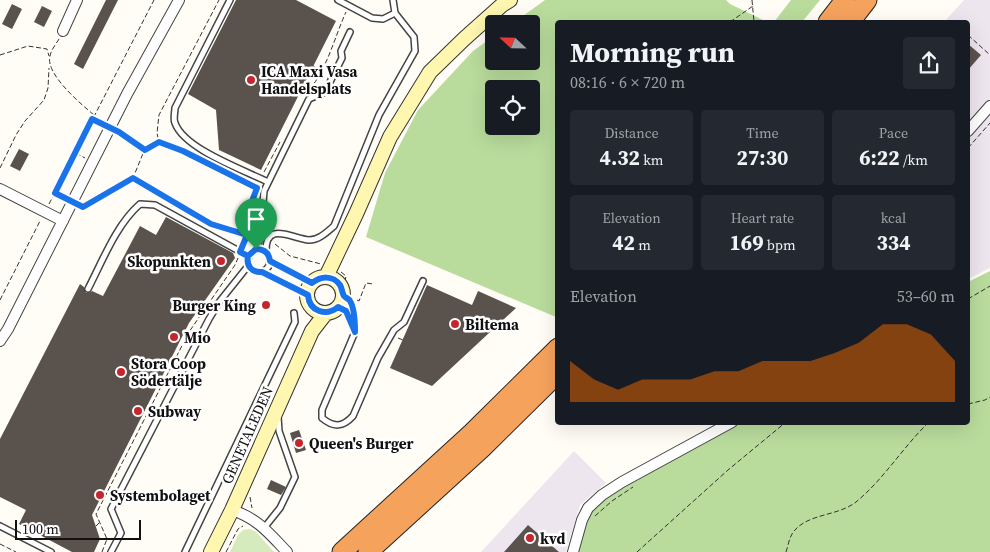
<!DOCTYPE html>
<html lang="en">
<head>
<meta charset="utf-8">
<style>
	:root { --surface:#171b24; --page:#242831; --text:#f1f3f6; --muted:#9ea1a6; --accent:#b45309 }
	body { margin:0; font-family:"Source Serif 4",serif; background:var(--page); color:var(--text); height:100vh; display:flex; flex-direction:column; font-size:19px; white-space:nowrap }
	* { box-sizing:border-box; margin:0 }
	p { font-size:16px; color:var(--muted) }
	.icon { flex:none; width:28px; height:28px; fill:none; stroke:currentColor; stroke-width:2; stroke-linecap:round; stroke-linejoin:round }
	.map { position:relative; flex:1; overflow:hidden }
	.side { position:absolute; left:555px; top:20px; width:415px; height:405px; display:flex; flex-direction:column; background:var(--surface); border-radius:5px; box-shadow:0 5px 20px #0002 }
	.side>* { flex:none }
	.needle { width:32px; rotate:292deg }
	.tools { position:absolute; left:485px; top:15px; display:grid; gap:10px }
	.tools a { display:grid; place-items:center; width:55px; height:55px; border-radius:5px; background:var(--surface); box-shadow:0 5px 20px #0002; font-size:25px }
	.scale { position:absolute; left:15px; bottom:12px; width:126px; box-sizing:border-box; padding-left:5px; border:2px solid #111; border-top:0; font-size:14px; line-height:18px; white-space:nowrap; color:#111; -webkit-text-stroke:4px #fff; paint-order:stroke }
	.pin { position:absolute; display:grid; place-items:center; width:42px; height:42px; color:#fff; margin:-51px -21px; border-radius:50% 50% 50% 0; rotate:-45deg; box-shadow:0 0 5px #0007 }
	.pin .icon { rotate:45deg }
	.round { display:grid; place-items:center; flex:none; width:52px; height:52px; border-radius:5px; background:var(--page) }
	.headline { display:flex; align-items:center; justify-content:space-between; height:85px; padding:0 15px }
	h1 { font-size:28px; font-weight:700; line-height:38px }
	.figures { display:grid; grid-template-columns:repeat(3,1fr); gap:8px; height:85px; padding:5px 15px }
	.figures div { display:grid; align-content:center; border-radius:5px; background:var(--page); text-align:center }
	.figures b { font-size:21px; font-weight:700 }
	.figures small { font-size:14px; font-weight:400 }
	.figures p { font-size:14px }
	.chart { height:140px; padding:10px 15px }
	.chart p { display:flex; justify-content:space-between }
	.chart svg { width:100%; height:90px; margin-top:5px; fill:var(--accent); opacity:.7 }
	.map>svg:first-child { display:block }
	.industrial { fill:#eee6ef }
	.green { fill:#d5ebbd }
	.forest { fill:#b9dc9c; fill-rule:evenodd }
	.building { fill:#5a524d }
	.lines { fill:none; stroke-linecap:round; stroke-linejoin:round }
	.lane-casing { stroke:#444; stroke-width:8 }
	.street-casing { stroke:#444; stroke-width:12 }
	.secondary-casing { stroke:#333; stroke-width:16 }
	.highway-casing { stroke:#222; stroke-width:21 }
	.path { stroke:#333; stroke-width:1; stroke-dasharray:5 2.5; stroke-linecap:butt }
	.lane { stroke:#fff; stroke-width:5 }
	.street { stroke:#fff; stroke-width:10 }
	.secondary { stroke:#fff6b0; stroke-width:14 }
	.highway { stroke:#f5a25d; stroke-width:19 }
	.route-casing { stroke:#fff; stroke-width:10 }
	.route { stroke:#1a73e8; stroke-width:6 }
	.poi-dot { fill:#c4262e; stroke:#fff; stroke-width:2 }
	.labels { text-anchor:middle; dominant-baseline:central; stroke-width:5; stroke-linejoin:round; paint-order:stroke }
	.poi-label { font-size:15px; font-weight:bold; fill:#111; stroke:#fff; text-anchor:start }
	.street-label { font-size:15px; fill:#111; stroke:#fff }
</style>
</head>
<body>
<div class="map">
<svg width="990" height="552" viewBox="0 0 990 552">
	<rect width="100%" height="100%" fill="#fffdf5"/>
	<!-- industrial -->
	<path class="industrial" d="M964 0H990V268L968 279V22H944Z
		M574 451 606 483 580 505 566 552H481Z"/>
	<!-- green -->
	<path class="green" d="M250 529 256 532 274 552H230L238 535 243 530Z"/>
	<!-- forest -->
	<path class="forest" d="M545 0H726L730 4 767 22H558V315L556 317 366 237 385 173 418 110 473 51 494 36V61H531V24H512ZM494 89H531V126H494Z
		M791 0H820L802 22H774Z
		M990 271V552H573L582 520 622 482 732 423 968 422V282Z"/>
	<!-- building -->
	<path class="building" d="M106 0H118L83 69 74 64Z
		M236 0H296L336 21 261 170 219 150 216 110 188 94Z
		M12 4 22 9 12 29 2 24Z
		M42 6 52 11 44 27 34 22Z
		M968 44 981 55 968 70Z
		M19 149 29 154 20 171 10 166Z
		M166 217 233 253 235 258 189 323 92 515 100 539 94 552H72L19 524 26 510 0 497V439L80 284 84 287 86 293H89L92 291 103 296 140 226 156 235Z
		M427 285 472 305 478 291 516 308 432 386 390 368Z
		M299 430 306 450 296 453 290 433Z
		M271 480 286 487 281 495 267 489Z
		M528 525 559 552H504Z"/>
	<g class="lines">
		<!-- lane casing -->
		<g class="lane-casing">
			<path id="lane" d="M230 0 175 108C175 112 173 119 175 123 184 149 244 170 268 182
				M338 0 372 18 383 19 395 13
				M256 249 260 237 264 191 309 99 325 92 342 58 341 51 350 32
				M248 261a11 11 0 1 1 22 0a11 11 0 1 1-22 0Z
				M266 252C265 220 293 239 309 240 319 240 327 232 334 226L379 115 415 51 414 37 395 13 393 0
				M270 261 312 283
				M262 272 307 295
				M88 289C103 260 116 225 140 204L155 205 248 256
				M343 294C355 305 355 317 355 332L322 410V418C334 428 343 427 353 416L378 358 394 330 404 322 423 281
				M338 307 346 311 353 328
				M0 526 51 552
				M264 528 280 508 295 477 279 431 278 417
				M111 552 121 533 111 509 209 319 220 301 248 266
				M185 552 295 322 294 313"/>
		</g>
		<!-- street casing -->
		<g class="street-casing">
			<path id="street" d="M63 31 77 0
				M968 131 990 106
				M0 189 63 221
				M0 341 8 329 127 94 179 0
				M232 510C257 518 269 533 287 552
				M573 552 582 520 588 508 602 495 622 482 732 422"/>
		</g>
		<!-- secondary casing -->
		<g class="secondary-casing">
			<path id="secondary" d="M326 277 356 214 390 137 430 72 464 39 502 5 510 0
				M307 295a18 18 0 1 1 36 0a18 18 0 1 1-36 0Z
				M211 552 232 510 312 331 326 313"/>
		</g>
		<!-- highway casing -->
		<g class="highway-casing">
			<path id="highway" d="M828 22 845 0
				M850 22 867 0
				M342 552 472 433 558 348
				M368 552 482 448 558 373"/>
		</g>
		<!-- path -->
		<path class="path" d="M752 0 754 22
			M730 22 753 6
			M968 35 990 55
			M59 39C56 44 51 50 50 56 45 74 81 104 94 115
			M0 55 28 46 47 49 49 56
			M313 66 321 70
			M304 94C308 88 314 85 317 79 330 58 336 34 346 12
			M93 119 101 123
			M118 131 145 150 159 142 157 133 159 115 219 0
			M159 142 183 151 257 188 247 214V235L243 245
			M968 148 990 123
			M76 153 85 158
			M0 168 16 135 25 121 44 100 48 88 49 68
			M264 172 280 142
			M133 178 211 224 253 236
			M55 193 63 197
			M49 204 154 0
			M80 205 83 207 133 178 144 151
			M275 244 290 256 321 264
			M341 272 346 276 345 282 348 289
			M968 299 990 286
			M0 300 40 221
			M357 300 359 301 366 283 373 284
			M398 338 403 340
			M968 404 985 400 990 397
			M250 497 252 508
			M595 516 612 501 633 487
			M96 526 99 523
			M0 544 16 552
			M102 552 107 539 96 514 189 332 235 265 238 258
			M226 552 238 529 243 526
			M637 552 728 470 786 422
			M786 552C788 546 789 539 792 534 805 513 837 517 856 502 884 479 903 447 929 422"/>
		<!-- lane -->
		<use href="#lane" class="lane"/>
		<!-- street -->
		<use href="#street" class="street"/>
		<!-- secondary -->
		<use href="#secondary" class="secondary"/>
		<!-- highway -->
		<use href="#highway" class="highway"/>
	</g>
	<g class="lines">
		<!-- route casing -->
		<g class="route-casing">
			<path id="route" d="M256 249 248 256 240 252 247 235 211 224 133 178 83 207 55 193 92 119 119 132 145 150 159 142 183 151 257 188 247 214V235L240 252 248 256C246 266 252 273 262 272L308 295C309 311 326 317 338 307L346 311 355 332C355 323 355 309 350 301 349 299 346 298 344 296 342 293 342 288 340 285 333 275 321 276 312 283L270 261C269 253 264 249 256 249"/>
		</g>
		<!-- route -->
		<use href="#route" class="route"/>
	</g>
	<!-- markers -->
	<g class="poi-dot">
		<circle cx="251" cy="80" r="5"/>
		<circle cx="221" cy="261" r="5"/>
		<circle cx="266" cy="305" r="5"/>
		<circle cx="455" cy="324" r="5"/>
		<circle cx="174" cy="337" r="5"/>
		<circle cx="121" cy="372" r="5"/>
		<circle cx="138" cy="411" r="5"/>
		<circle cx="299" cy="443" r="5"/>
		<circle cx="100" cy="495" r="5"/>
		<circle cx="530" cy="538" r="5"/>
	</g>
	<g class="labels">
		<!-- poi labels -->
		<g class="poi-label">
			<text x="261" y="71">ICA Maxi Vasa<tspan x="261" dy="17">Handelsplats</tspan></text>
			<text x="211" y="261" text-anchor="end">Skopunkten</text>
			<text x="256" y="305" text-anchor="end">Burger King</text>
			<text x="465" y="324">Biltema</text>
			<text x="184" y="337">Mio</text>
			<text x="131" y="363">Stora Coop<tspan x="131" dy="17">Södertälje</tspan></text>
			<text x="148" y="411">Subway</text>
			<text x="309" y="443">Queen's Burger</text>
			<text x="110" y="495">Systembolaget</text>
			<text x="540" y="538">kvd</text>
		</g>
		<!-- street labels -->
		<g class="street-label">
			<text transform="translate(247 435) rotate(-66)">GENETALEDEN</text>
		</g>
	</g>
</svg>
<div class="tools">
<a><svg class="needle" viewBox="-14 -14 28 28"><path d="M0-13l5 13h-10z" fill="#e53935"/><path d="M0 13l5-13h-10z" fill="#9ea1a6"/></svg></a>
<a><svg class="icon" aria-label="locate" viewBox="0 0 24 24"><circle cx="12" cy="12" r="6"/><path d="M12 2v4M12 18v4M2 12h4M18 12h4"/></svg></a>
</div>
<div class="scale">100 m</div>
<div class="pin" style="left:256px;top:249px;background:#1e9e55"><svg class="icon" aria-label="arrive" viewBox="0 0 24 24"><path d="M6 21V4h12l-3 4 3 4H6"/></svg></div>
<section class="side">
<div class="headline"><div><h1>Morning run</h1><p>08:16 · 6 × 720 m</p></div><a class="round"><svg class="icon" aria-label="share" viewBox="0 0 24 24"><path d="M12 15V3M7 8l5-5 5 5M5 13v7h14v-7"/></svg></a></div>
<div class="figures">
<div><p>Distance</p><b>4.32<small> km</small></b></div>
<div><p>Time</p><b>27:30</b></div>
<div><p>Pace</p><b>6:22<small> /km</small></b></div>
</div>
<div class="figures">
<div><p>Elevation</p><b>42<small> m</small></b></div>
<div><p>Heart rate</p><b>169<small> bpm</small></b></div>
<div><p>kcal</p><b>334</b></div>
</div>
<div class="chart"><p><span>Elevation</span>53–60 m</p>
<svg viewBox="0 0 160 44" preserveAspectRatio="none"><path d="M0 44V24L10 33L20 38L30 33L40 33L50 33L60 29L70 29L80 24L90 24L100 24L110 20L120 15L130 6L140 6L150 11L160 24V44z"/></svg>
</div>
</section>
</div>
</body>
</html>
